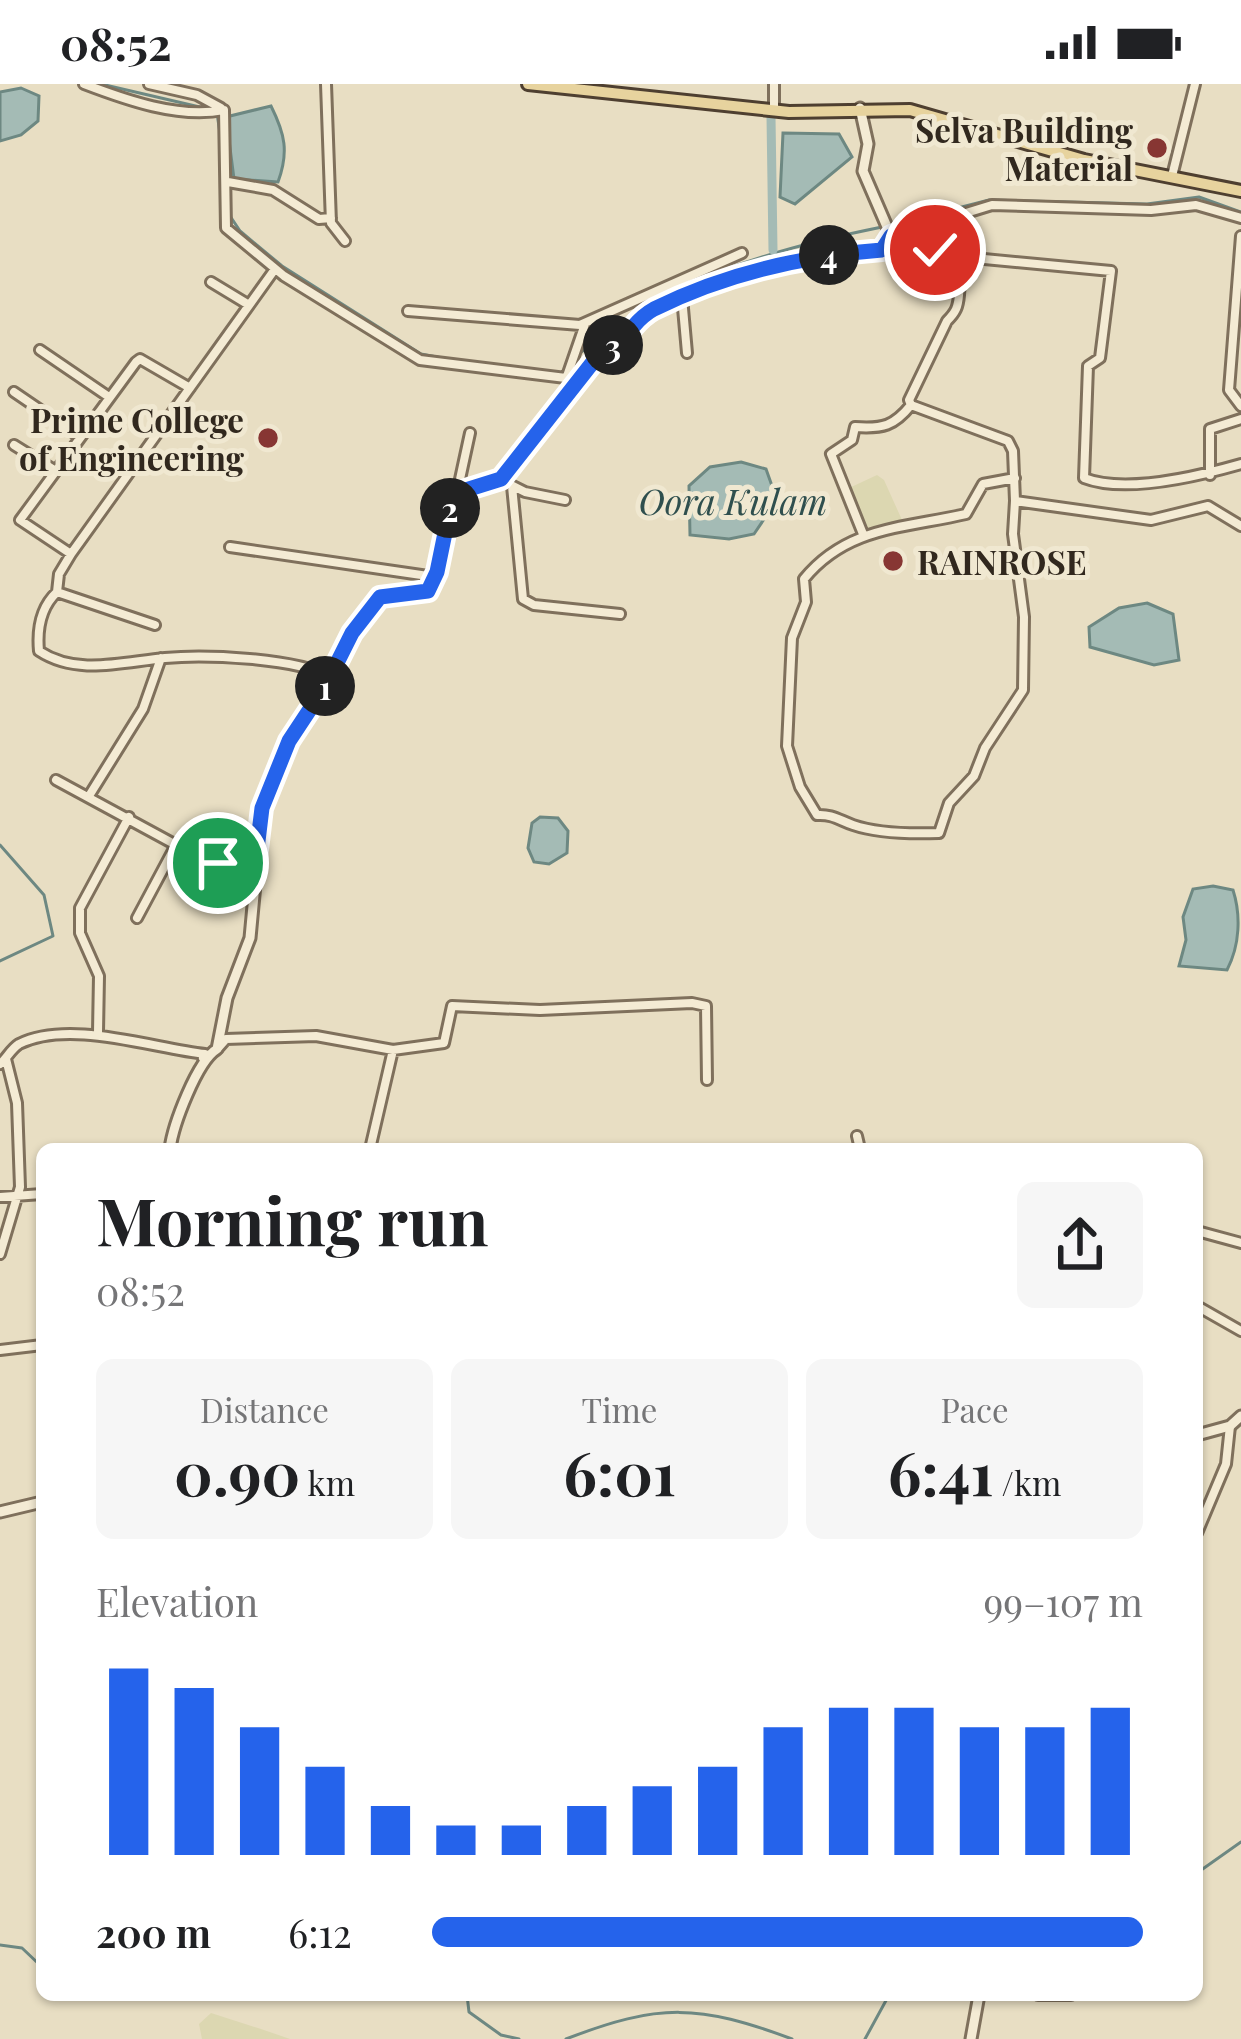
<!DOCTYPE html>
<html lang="en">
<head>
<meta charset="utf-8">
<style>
	:root { --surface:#fff; --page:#f6f6f6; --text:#202124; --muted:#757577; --accent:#2563eb }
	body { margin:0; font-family:"Playfair Display",serif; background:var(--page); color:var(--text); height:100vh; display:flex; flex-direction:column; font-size:45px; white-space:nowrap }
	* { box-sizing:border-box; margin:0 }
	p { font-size:39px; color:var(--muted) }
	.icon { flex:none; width:66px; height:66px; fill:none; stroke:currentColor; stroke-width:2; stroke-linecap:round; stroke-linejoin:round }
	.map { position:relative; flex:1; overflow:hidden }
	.drawer { position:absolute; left:36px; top:1059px; width:1167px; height:858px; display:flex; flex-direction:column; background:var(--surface); border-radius:18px; box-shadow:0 3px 9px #0004 }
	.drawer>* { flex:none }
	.pin { position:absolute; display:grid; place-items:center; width:102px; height:102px; color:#fff; margin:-51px; border:6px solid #fff; border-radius:50%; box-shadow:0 3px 12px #0007 }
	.km { position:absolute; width:60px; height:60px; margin:-30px; border-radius:50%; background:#222; color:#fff; font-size:33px; line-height:60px; text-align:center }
	.round { display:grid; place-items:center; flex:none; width:126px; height:126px; border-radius:18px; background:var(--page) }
	.overview { display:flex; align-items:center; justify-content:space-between; height:204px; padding:0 60px }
	h1 { font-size:66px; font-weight:700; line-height:90px }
	.stats { display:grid; grid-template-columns:repeat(3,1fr); gap:18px; height:204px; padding:12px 60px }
	.stats div { display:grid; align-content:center; border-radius:18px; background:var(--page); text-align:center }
	.stats b { font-size:60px; font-weight:700 }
	.stats small { font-size:33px; font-weight:400 }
	.stats p { font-size:33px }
	.chart { height:336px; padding:24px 60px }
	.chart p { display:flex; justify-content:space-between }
	.chart svg { width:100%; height:216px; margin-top:12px; stroke:var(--accent); stroke-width:6 }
	ul { padding:0 60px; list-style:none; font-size:39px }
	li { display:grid; grid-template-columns:192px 144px 1fr; align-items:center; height:90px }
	li i { height:30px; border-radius:15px; background:var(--accent) }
	.status { display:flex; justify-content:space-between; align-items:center; height:84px; padding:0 60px; background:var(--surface); direction:ltr }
	.status svg { height:33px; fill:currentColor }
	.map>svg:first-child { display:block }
	.farmland { fill:#dcd7b1 }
	.water { fill:#a4bbb5; stroke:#6d8882; stroke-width:3 }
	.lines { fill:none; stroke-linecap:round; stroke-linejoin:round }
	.stream { stroke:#6d8882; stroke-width:3 }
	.canal { stroke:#a4bbb5; stroke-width:9 }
	.minor-casing { stroke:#7f705c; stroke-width:14 }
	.tertiary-casing { stroke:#7f705c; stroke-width:15 }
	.primary-casing { stroke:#4e3f30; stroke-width:16 }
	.minor { stroke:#f4ebd4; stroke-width:8 }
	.tertiary { stroke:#f4ebd4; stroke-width:9 }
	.primary { stroke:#e7d39e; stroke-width:10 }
	.route-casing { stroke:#fff; stroke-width:24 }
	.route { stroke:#2563eb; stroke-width:15 }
	.poi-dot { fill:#873633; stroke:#f0e8d1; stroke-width:4.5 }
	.labels { text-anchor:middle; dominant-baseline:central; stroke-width:10; stroke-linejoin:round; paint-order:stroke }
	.poi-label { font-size:33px; font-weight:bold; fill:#31281e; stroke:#f0e8d1; text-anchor:end }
	.water-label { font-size:36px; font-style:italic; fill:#2f4f4e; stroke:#f0e8d1 }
</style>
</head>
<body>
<div class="status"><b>08:52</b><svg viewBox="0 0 49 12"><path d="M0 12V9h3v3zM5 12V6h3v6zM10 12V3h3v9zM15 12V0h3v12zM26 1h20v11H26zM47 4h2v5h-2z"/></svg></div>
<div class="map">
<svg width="1241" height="1955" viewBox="0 0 1241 1955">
	<rect width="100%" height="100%" fill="#e8dec3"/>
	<!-- farmland -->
	<path class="farmland" d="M877 391 884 396 902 436 866 448 847 405Z
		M211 1929 261 1945 290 1955H202L199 1940Z"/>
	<!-- water -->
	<path class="water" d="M21 4 39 12 38 37 21 51 0 57V8Z
		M271 22C285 50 289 68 278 98L234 95 226 33Z
		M783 49 839 50 852 73 795 120 780 113Z
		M741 378 766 385 777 416 754 450 729 455 690 451 689 402 710 383Z
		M1147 519 1173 530 1179 576 1154 581 1090 563 1089 543 1119 524Z
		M540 733 558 734 568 747 567 769 549 780 534 778 528 764 532 739Z
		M1213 802 1233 806C1241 831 1240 861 1227 886L1179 882 1186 856 1183 833 1193 805Z"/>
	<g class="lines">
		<!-- stream -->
		<path class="stream" d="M101 0 204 24
			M217 29 221 56
			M228 129 240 147 282 182 421 270 458 277
			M892 141 989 116 1147 120 1199 113 1241 128
			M580 269C667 195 773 165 882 143
			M0 761 44 811 53 852 0 877
			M1197 1789 1241 1758
			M0 1861 22 1864 42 1883
			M467 1911 469 1928 501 1951 519 1955
			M566 1955C659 1919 699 1920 792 1955
			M865 1955 889 1911"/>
		<!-- canal -->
		<path class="canal" d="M771 33 773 166"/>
		<!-- minor casing -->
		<g class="minor-casing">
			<path id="minor" d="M84 0C126 16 179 35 224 26
				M149 0 197 11 221 24
				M326 0 331 139 345 157
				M774 0V26
				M224 26 226 144 284 192 420 276 582 296
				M1172 92 1195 0
				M228 98 273 106 319 135 331 134
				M908 147C937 174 964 162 959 211 958 223 956 228 947 237L909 316 911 321 1008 357 1013 367 1015 417 1151 436 1208 422 1241 442
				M891 152 992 121 1151 126 1196 121 1241 134
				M1241 152 1229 306 1241 322
				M953 172 1111 187 1100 274 1088 282 1084 394C1125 410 1199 392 1241 380
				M211 198 249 221
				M682 213 687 269
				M408 227 580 241 742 169
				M40 266 109 313
				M566 295 585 240
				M190 304 140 275 136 278 20 436 71 470 275 185
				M14 308 80 353
				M14 361 54 386
				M1210 391V345L1241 335
				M1015 394 983 400 966 430C906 444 847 442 804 495L806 518 792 554 787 662 800 703 817 731C832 730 839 736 853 741 879 750 912 750 939 749L949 719 974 692 985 664 1023 606 1024 533 1013 450 1015 417
				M501 396 525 408 565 416
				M512 402 523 515 534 521 620 530
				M457 409 470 349
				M863 450 831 370 852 356 855 343C883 345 894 342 911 321
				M230 463 435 493
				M71 470 59 490 57 508 155 541
				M57 508C41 523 37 545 39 567 77 592 122 578 165 574 204 570 296 574 330 593
				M56 696 176 761 253 790
				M89 712 143 625 161 574
				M137 834 176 761
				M98 948 99 892 80 849V824L129 733
				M218 964 226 955 316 952 393 966 444 959 452 922 540 926 692 919 706 922 707 996
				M0 980C7 974 11 965 19 960 69 935 152 964 205 970L203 974
				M857 1052 860 1065
				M370 1065 393 966
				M0 1113 42 1110
				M1197 1147 1241 1159
				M0 1170 20 1103 17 1019 6 975
				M1197 1222 1241 1247
				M0 1266 42 1261
				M1197 1449 1226 1380 1230 1342
				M1038 1911H1071"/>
		</g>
		<!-- tertiary casing -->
		<g class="tertiary-casing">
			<path id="tertiary" d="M170 1065C173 1041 197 977 217 965L227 914 250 854 262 725 288 657 352 549 380 513 428 507 437 488 453 410 501 396 605 264C637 251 626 242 646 230 714 186 803 172 882 166L891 152 863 87 868 60 860 24
				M1197 1351 1230 1342 1241 1332
				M0 1428 42 1418
				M971 1955 979 1911"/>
		</g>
		<!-- primary casing -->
		<g class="primary-casing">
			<path id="primary" d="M528 0 789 28 910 26 1084 76 1241 107"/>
		</g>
		<!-- minor -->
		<use href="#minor" class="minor"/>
		<!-- tertiary -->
		<use href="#tertiary" class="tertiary"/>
		<!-- primary -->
		<use href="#primary" class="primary"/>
	</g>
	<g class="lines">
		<!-- route casing -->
		<g class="route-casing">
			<path id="route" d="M218 779 254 790 262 724 289 657 326 601 352 549 380 513 428 507 437 488 453 410 501 395 604 264C634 252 630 238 654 225 726 189 802 172 882 166L891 152 908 147 935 166"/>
		</g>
		<!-- route -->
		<use href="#route" class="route"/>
	</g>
	<!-- markers -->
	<g class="poi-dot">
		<circle cx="1157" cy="64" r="12"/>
		<circle cx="268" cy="354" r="12"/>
		<circle cx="893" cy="477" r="12"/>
	</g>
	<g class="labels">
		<!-- poi labels -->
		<g class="poi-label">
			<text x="1133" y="45">Selva Building<tspan x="1133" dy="38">Material</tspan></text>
			<text x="244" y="335">Prime College<tspan x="244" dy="38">of Engineering</tspan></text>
			<text x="917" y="477" text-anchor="start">RAINROSE</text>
		</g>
		<!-- water labels -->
		<g class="water-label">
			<text x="733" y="416">Oora Kulam</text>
		</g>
	</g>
</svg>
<div class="pin" style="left:218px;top:779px;background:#1e9e55"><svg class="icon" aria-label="arrive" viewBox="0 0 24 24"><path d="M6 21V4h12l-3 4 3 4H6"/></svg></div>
<div class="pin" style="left:935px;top:166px;background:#d93025"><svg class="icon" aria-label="check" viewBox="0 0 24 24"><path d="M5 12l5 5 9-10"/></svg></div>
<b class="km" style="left:325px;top:602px">1</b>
<b class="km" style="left:450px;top:424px">2</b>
<b class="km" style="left:613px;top:261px">3</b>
<b class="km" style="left:829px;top:171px">4</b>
<section class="drawer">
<div class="overview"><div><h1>Morning run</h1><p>08:52</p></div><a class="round"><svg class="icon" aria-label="share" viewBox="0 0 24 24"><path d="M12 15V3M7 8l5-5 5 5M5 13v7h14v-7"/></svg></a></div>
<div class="stats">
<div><p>Distance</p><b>0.90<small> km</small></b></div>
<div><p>Time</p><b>6:01</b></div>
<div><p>Pace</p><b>6:41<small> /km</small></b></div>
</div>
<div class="chart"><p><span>Elevation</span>99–107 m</p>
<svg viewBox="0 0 160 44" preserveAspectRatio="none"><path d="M5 44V6M15 44V10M25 44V18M35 44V26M45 44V34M55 44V38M65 44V38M75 44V34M85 44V30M95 44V26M105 44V18M115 44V14M125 44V14M135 44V18M145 44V18M155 44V14"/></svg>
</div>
<ul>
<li><b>200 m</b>6:12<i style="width:100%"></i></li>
</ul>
</section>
</div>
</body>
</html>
